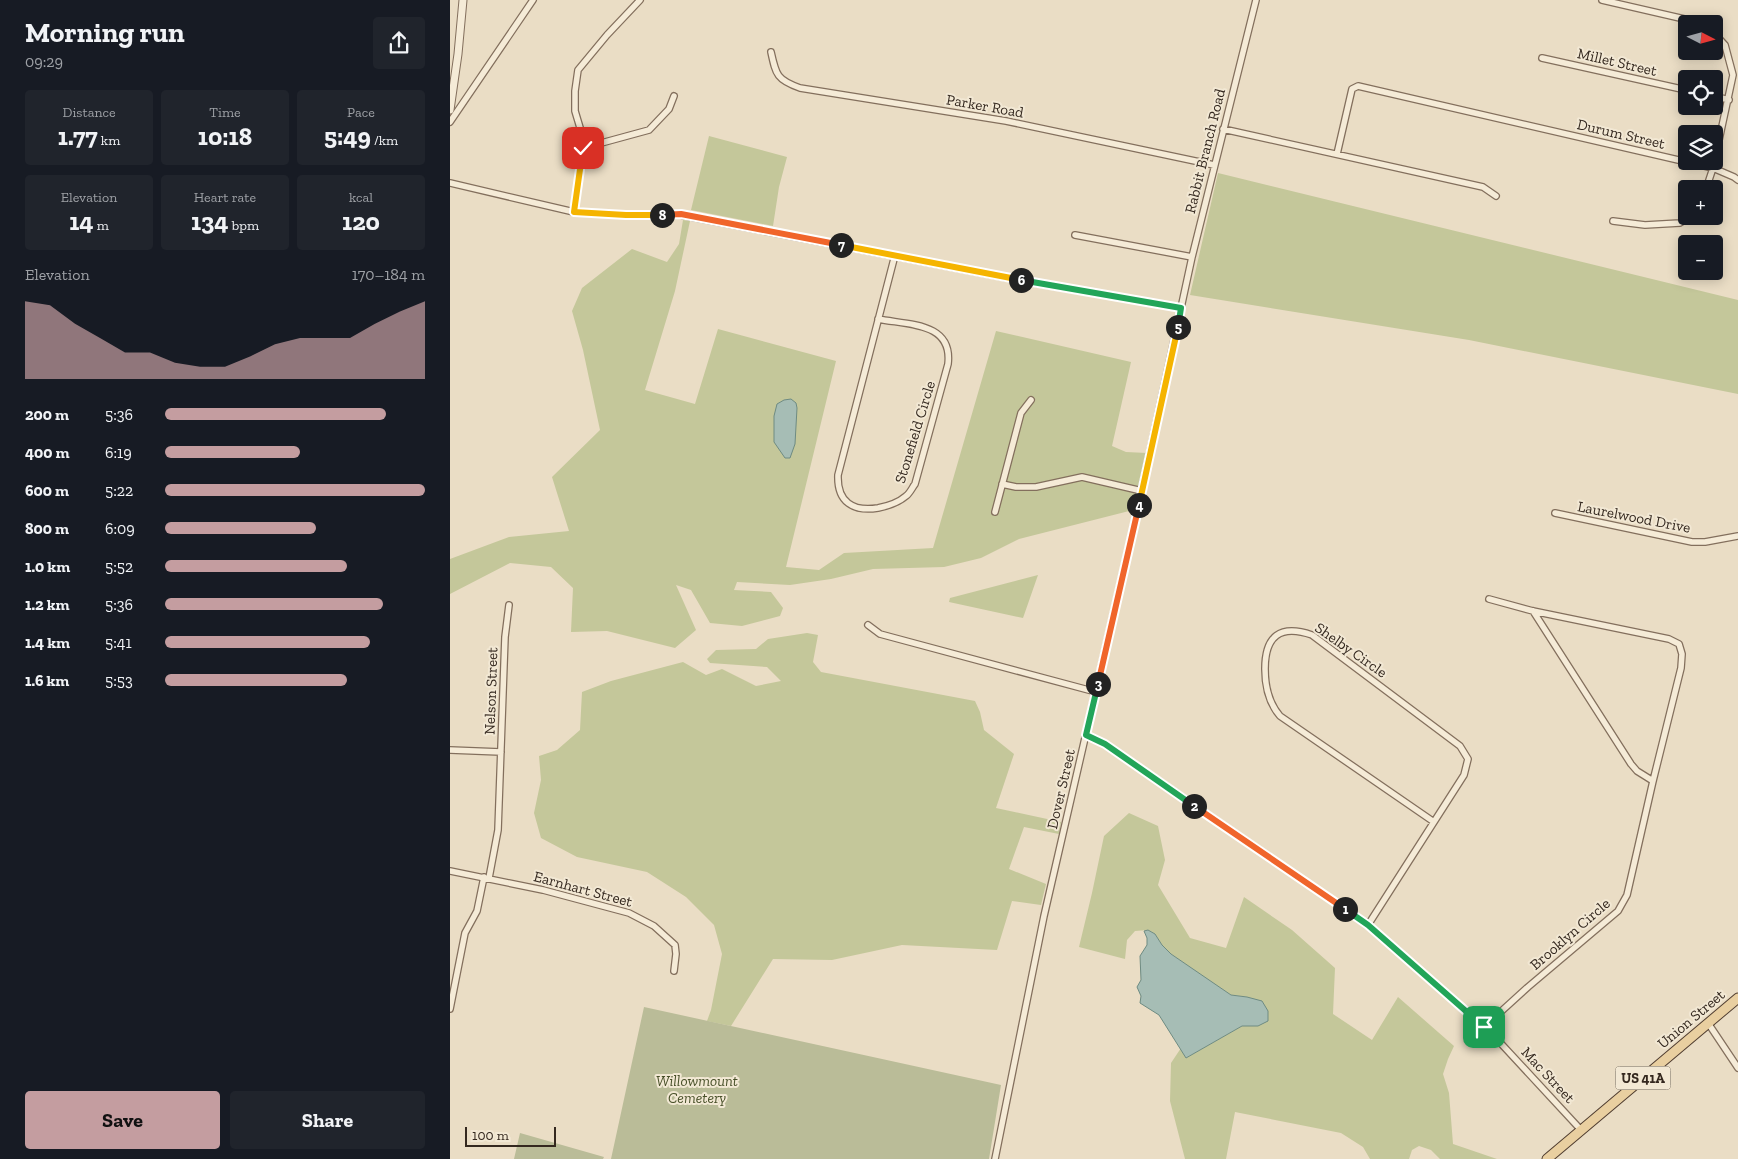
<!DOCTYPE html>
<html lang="en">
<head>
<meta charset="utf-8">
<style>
	:root { --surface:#171b24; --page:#20242c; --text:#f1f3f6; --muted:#9ea1a6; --accent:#c49da0 }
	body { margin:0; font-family:"Zilla Slab",serif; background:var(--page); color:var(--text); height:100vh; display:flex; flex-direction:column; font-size:19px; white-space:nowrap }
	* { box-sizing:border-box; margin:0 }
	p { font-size:16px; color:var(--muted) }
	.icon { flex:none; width:28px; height:28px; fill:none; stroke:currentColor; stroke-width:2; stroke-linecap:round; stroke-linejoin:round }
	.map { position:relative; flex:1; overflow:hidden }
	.side { display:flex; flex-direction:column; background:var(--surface); width:450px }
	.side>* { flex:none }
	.needle { width:32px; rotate:96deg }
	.tools { position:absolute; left:1228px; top:15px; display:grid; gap:10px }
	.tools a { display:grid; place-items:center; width:45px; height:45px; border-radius:5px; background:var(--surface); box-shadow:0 2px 12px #0003; font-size:25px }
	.scale { position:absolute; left:15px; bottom:12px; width:91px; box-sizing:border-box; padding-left:5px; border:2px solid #34281f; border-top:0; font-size:14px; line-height:18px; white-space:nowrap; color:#34281f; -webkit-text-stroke:4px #f2e8d4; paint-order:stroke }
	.pin { position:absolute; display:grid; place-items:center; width:42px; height:42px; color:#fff; margin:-21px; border-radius:10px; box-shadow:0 2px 8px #0006 }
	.km { position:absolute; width:25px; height:25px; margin:-12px; border-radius:50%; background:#222; color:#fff; font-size:14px; line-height:25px; text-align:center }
	.round { display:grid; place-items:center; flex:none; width:52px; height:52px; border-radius:5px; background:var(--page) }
	.headline { display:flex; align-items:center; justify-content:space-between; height:85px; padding:0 25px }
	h1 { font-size:28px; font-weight:700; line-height:38px }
	.figures { display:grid; grid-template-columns:repeat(3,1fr); gap:8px; height:85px; padding:5px 25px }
	.figures div { display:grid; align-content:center; border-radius:5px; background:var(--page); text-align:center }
	.figures b { font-size:25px; font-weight:700 }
	.figures small { font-size:14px; font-weight:400 }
	.figures p { font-size:14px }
	.chart { height:140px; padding:10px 25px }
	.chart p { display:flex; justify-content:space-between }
	.chart svg { width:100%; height:90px; margin-top:5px; fill:var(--accent); opacity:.7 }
	.cta { display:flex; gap:10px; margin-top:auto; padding:10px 25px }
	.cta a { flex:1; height:58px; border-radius:5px; background:var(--accent); color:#111; font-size:20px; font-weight:700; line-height:58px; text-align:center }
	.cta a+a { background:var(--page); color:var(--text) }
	ul { padding:0 25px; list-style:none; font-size:16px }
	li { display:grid; grid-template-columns:80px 60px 1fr; align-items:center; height:38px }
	li i { height:12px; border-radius:6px; background:var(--accent) }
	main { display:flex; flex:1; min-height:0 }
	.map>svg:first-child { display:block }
	.green { fill:#c4c79a }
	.cemetery { fill:#babc98 }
	.water { fill:#a6bdb5; stroke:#6e8b82 }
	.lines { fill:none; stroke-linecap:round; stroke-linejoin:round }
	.minor-casing { stroke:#836f5d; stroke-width:8 }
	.tertiary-casing { stroke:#836f5d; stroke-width:9 }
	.primary-casing { stroke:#513e31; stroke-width:11 }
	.minor { stroke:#f5ebd7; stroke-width:5.5 }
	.tertiary { stroke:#f5ebd7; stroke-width:7 }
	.primary { stroke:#e9cfa0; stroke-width:9 }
	.split-1-casing { stroke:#fff; stroke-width:10 }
	.split-2-casing { stroke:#fff; stroke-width:10 }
	.split-3-casing { stroke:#fff; stroke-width:10 }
	.split-4-casing { stroke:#fff; stroke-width:10 }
	.split-5-casing { stroke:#fff; stroke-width:10 }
	.split-6-casing { stroke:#fff; stroke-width:10 }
	.split-7-casing { stroke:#fff; stroke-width:10 }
	.split-8-casing { stroke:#fff; stroke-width:10 }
	.split-9-casing { stroke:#fff; stroke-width:10 }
	.split-1 { stroke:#22a559; stroke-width:6 }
	.split-2 { stroke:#f0652b; stroke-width:6 }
	.split-3 { stroke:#22a559; stroke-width:6 }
	.split-4 { stroke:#f0652b; stroke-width:6 }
	.split-5 { stroke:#f5b400; stroke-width:6 }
	.split-6 { stroke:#22a559; stroke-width:6 }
	.split-7 { stroke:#f5b400; stroke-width:6 }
	.split-8 { stroke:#f0652b; stroke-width:6 }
	.split-9 { stroke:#f5b400; stroke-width:6 }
	.labels { text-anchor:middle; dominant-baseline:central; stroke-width:4; stroke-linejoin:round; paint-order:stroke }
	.shield { fill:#f2e8d4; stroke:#6d6255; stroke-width:1 }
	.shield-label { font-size:14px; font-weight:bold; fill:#34281f }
	.street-label { font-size:15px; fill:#34281f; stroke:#f2e8d4 }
	.park-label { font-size:15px; font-style:italic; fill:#474f28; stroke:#f2e8d4 }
</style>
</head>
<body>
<main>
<section class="side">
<div class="headline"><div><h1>Morning run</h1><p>09:29</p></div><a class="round"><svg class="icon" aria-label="share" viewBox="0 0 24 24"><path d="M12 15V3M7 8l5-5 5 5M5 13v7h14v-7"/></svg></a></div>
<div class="figures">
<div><p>Distance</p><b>1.77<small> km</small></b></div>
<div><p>Time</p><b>10:18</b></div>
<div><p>Pace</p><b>5:49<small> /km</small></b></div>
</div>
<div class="figures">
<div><p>Elevation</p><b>14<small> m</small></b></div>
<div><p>Heart rate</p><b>134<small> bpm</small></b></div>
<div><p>kcal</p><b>120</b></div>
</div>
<div class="chart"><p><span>Elevation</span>170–184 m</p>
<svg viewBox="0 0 160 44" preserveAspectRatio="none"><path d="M0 44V6L10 8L20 17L30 24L40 31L50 31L60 36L70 38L80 38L90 33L100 27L110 24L120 24L130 24L140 17L150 11L160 6V44z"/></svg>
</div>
<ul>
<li><b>200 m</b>5:36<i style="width:85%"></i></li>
<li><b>400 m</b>6:19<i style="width:52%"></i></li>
<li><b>600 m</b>5:22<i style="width:100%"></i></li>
<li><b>800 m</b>6:09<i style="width:58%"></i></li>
<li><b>1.0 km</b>5:52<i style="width:70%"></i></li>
<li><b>1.2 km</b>5:36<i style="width:84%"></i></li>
<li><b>1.4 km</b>5:41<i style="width:79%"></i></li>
<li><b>1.6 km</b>5:53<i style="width:70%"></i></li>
</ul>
<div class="cta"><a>Save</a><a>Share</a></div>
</section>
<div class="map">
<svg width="1288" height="1159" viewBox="0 0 1288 1159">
	<rect width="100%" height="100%" fill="#eaddc5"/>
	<!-- green -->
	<path class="green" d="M259 136 337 157 329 187 323 226 241 210Z
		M768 173 1288 300V394L1019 340 740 295Z
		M233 220 240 221 225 291 195 390 245 404 268 329 386 361 336 567 369 570 394 553 483 548 546 331 681 362 662 446 676 452 697 453 683 510 569 539 531 558 494 567 423 569 381 579 340 585 287 582 284 590 321 592 333 608 330 616 292 626 260 623 241 590 226 585 246 630 225 648 157 631 121 632 123 588 101 567 60 563 0 594V559L59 537 119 531 102 477 150 430 133 350 122 311 132 288 182 249 217 262 229 244Z
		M588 575 573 618 499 602 500 598Z
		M357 633 368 635 363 662 371 672 525 701 530 712 534 730 564 754 546 808 611 822 609 834 574 827 559 869 596 884 591 905 562 901 547 950 452 945 382 960 323 959 281 1026 257 1021 261 1010 272 954 264 925 236 897 197 872 127 857 91 838 84 813 91 780 89 756 107 750 130 730 132 692 161 681 233 662 256 675 272 669 306 686 331 681 317 667 260 663 257 659 266 650 306 649 318 639Z
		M679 813 708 826 715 860 708 885 740 938 776 948 794 897 842 930 885 968 883 1014 922 1040 948 997 1004 1046 998 1059 993 1074 999 1093 1003 1144 1047 1159H990L981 1150 969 1146 962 1150 959 1159H920L913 1147 891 1133 785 1112 776 1159H735L720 1101 721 1063 731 1048 736 1058 792 1026H808L797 997 781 995 764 984 721 954 712 945 705 934 698 930 685 931 677 940 675 959 629 947 642 893 654 836Z"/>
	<!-- cemetery -->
	<path class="cemetery" d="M194 1007 551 1085 539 1159H161Z
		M70 1133 154 1157 153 1159H64Z"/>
	<!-- water -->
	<path class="water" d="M341 399 346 403 347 408 345 444 340 458H335L324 442V416L327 404 334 400Z
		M698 930 705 934 712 945 721 954 781 995 797 997 812 1001 818 1011V1021L808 1026H792L736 1058 709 1015 690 1003 691 996 687 987 691 980 690 956 697 945V938L694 931Z"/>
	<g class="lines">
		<!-- minor casing -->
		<g class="minor-casing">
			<path id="minor" d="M1152 0 1243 21 1248 24
				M321 52C326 75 327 80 350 88L556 121 764 165
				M1092 58 1236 90
				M1264 96 1279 100
				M0 122 83 0
				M773 129 1033 187 1046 196
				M133 148 199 130 219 109 224 96
				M887 154 902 89 908 86 1263 168 1284 177 1288 180
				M0 183 124 212 176 215H231L574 281 731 308
				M1256 189 1263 168 1283 75 1275 45 1264 33
				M124 212 133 148 131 131 125 111V91L128 70 157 35 190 0
				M1163 221 1195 225 1230 223 1241 216
				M625 235 742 257
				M428 319C458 325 503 322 498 364L465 484C462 488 460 493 456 496 448 503 438 506 428 508 403 512 387 502 388 475L445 255
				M552 484 566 487H586L632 477 692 491
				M545 512 571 413 581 400
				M1105 513 1242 542H1255L1288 536
				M1083 611 1181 764 1187 771 1203 781
				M418 625 430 634 646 692
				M636 735 655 744 918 925 1044 1036 1131 1130
				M0 750 51 752
				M0 871 93 890 179 913 204 926 225 945 226 954 224 971
				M39 878 48 830 55 637 59 605
				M918 925 1014 775 1018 759 1010 746 862 635C830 624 815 636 815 669 815 686 818 702 830 716L984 822
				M0 1009 15 933 27 911 34 877
				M1258 1023 1288 1068
				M1034 1027 1078 987 1168 911 1177 895 1203 781 1231 668 1232 654 1229 644 1219 639 1083 611 1039 599
				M545 1159 594 916 685 521 742 257 806 0"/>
		</g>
		<!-- tertiary casing -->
		<g class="tertiary-casing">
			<path id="tertiary" d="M0 110 8 54 13 0"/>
		</g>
		<!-- primary casing -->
		<g class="primary-casing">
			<path id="primary" d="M1097 1159 1288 998"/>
		</g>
		<!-- minor -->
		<use href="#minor" class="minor"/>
		<!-- tertiary -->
		<use href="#tertiary" class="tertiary"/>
		<!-- primary -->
		<use href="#primary" class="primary"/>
	</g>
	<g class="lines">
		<!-- split-1 casing -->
		<g class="split-1-casing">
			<path id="split-1" d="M895 909 918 925 1034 1027"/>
		</g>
		<!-- split-2 casing -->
		<g class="split-2-casing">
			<path id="split-2" d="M744 806 895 909"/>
		</g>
		<!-- split-3 casing -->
		<g class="split-3-casing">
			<path id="split-3" d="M648 684 636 735 655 744 744 806"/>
		</g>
		<!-- split-4 casing -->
		<g class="split-4-casing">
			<path id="split-4" d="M648 684 689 505"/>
		</g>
		<!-- split-5 casing -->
		<g class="split-5-casing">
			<path id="split-5" d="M689 505 728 327"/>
		</g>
		<!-- split-6 casing -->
		<g class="split-6-casing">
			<path id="split-6" d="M571 280 731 308 728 327"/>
		</g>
		<!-- split-7 casing -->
		<g class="split-7-casing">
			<path id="split-7" d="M391 245 571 280"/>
		</g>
		<!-- split-8 casing -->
		<g class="split-8-casing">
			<path id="split-8" d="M212 215 231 214 391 245"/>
		</g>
		<!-- split-9 casing -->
		<g class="split-9-casing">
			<path id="split-9" d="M133 148 124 212 176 215H212"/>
		</g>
		<!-- split-1 -->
		<use href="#split-1" class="split-1"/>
		<!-- split-2 -->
		<use href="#split-2" class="split-2"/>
		<!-- split-3 -->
		<use href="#split-3" class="split-3"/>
		<!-- split-4 -->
		<use href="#split-4" class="split-4"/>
		<!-- split-5 -->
		<use href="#split-5" class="split-5"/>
		<!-- split-6 -->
		<use href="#split-6" class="split-6"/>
		<!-- split-7 -->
		<use href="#split-7" class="split-7"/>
		<!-- split-8 -->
		<use href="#split-8" class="split-8"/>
		<!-- split-9 -->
		<use href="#split-9" class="split-9"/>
	</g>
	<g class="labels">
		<!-- shield labels -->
		<rect class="shield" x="1165.5" y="1066.5" width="55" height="23" rx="4"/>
		<g class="shield-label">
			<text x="1193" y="1078">US 41A</text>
		</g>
		<!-- street labels -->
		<g class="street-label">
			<text transform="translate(1167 62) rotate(13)">Millet Street</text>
			<text transform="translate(535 106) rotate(10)">Parker Road</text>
			<text transform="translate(1171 134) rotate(13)">Durum Street</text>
			<text transform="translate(755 151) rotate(-76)">Rabbit Branch Road</text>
			<text transform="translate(465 432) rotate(-73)">Stonefield Circle</text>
			<text transform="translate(1184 517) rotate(11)">Laurelwood Drive</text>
			<text transform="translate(901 650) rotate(35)">Shelby Circle</text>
			<text transform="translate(41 691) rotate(-88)">Nelson Street</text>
			<text transform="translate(611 789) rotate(-77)">Dover Street</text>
			<text transform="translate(133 889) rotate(15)">Earnhart Street</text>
			<text transform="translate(1120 934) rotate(-41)">Brooklyn Circle</text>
			<text transform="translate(1241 1019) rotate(-40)">Union Street</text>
			<text transform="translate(1098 1075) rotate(47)">Mac Street</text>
		</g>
		<!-- park labels -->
		<g class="park-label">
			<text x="247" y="1081">Willowmount<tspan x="247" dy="17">Cemetery</tspan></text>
		</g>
	</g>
</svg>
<div class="tools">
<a><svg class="needle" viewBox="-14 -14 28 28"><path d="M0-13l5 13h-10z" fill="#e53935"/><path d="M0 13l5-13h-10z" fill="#9ea1a6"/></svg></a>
<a><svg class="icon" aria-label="locate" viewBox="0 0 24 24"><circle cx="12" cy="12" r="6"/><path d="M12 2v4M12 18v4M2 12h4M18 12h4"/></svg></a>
<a><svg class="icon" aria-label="layers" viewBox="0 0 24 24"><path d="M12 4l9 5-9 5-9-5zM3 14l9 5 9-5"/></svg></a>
<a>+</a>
<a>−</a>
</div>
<div class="scale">100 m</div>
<div class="pin" style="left:1034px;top:1027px;background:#1e9e55"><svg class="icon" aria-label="arrive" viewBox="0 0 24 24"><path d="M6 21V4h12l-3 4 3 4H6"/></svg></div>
<div class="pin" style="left:133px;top:148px;background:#d93025"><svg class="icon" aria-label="check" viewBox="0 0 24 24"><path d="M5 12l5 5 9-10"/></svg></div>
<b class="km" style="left:895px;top:909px">1</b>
<b class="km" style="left:744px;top:806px">2</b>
<b class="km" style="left:648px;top:684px">3</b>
<b class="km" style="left:689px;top:505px">4</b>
<b class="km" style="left:728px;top:327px">5</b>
<b class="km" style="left:571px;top:280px">6</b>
<b class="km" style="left:391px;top:245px">7</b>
<b class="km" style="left:212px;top:215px">8</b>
</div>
</main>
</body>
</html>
